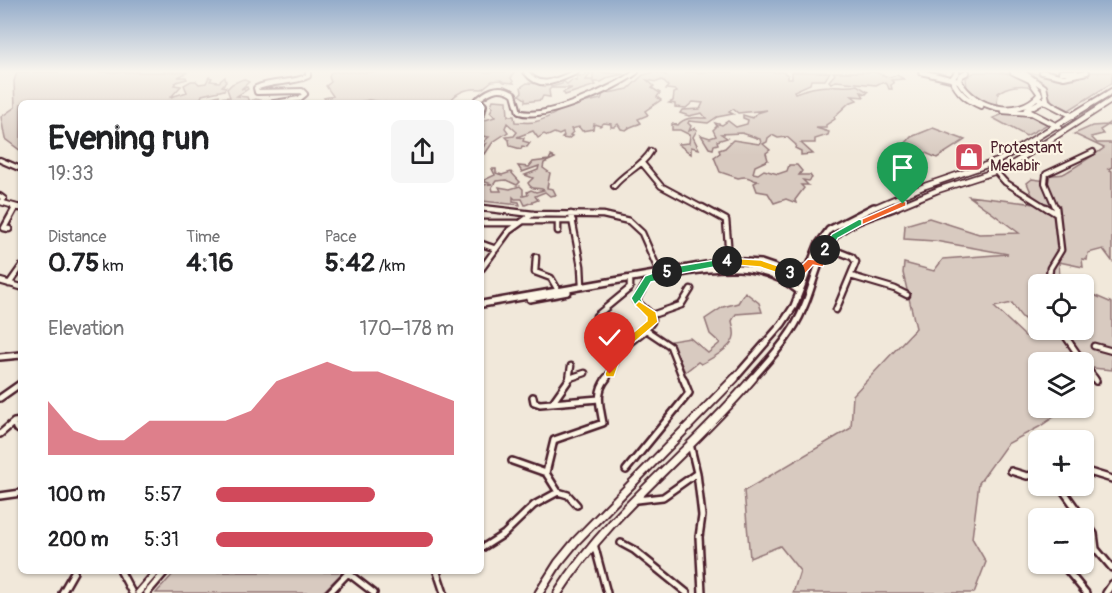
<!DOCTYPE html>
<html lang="en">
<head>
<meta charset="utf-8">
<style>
	:root { --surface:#fff; --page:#f6f6f6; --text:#202124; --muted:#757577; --accent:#d1495b }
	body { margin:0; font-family:Pangolin,sans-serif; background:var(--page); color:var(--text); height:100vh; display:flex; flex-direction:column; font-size:22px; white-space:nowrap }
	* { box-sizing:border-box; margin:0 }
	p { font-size:20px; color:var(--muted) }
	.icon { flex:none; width:33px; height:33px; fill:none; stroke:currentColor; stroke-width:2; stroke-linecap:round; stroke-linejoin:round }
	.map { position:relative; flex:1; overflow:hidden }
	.panel { position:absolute; left:18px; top:100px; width:466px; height:474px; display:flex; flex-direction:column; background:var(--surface); border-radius:9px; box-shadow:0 2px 4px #0004 }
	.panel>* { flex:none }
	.fabs { position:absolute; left:1028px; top:274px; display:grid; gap:12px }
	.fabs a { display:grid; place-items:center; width:66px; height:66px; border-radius:9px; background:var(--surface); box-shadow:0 2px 4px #0004; font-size:30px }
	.pin { position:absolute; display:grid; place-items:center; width:51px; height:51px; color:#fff; margin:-62px -26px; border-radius:50% 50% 50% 0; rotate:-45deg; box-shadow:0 0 6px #0007 }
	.pin .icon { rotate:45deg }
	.km { position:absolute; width:30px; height:30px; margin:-15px; border-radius:50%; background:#222; color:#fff; font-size:16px; line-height:30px; text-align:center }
	.round { display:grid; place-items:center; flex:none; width:63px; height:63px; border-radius:9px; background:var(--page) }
	.head { display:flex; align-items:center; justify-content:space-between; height:102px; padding:0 30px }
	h1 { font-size:33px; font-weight:700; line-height:45px }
	.stats { display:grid; grid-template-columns:repeat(3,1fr); gap:9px; height:102px; padding:6px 30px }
	.stats div { display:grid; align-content:center }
	.stats b { font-size:26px; font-weight:700 }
	.stats small { font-size:16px; font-weight:400 }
	.stats p { font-size:16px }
	.chart { height:168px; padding:12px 30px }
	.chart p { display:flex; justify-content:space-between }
	.chart svg { width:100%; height:108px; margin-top:6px; fill:var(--accent); opacity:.7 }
	ul { padding:0 30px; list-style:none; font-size:20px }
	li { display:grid; grid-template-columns:96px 72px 1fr; align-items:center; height:45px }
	li i { height:15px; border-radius:8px; background:var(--accent) }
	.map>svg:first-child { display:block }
	.green { fill:#d8cac0; stroke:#917476; stroke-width:1.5 }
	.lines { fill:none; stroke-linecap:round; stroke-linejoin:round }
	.minor-far2-casing { stroke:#4a1f2b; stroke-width:8 }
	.minor-far1-casing { stroke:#4a1f2b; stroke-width:9 }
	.minor-casing { stroke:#4a1f2b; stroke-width:10 }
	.major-far2-casing { stroke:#4a1f2b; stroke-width:8 }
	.major-far1-casing { stroke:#4a1f2b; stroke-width:10 }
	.major-casing { stroke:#4a1f2b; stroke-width:11 }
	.minor-far2 { stroke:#fcf5e5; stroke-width:4 }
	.minor-far1 { stroke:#fcf5e5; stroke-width:4.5 }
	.minor { stroke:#fcf5e5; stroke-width:5 }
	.major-far2 { stroke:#fcf5e5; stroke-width:4.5 }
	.major-far1 { stroke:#fcf5e5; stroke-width:5 }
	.major { stroke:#fcf5e5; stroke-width:7 }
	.split-1 { fill:#f0652b; stroke:#fff; stroke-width:1.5 }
	.split-2 { fill:#22a559; stroke:#fff; stroke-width:1.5 }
	.split-3 { fill:#f0652b; stroke:#fff; stroke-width:1.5 }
	.split-4 { fill:#f5b400; stroke:#fff; stroke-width:1.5 }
	.split-5 { fill:#22a559; stroke:#fff; stroke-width:1.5 }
	.split-6 { fill:#22a559; stroke:#fff; stroke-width:1.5 }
	.split-7 { fill:#f5b400; stroke:#fff; stroke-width:1.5 }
	.split-8 { fill:#f5b400; stroke:#fff; stroke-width:1.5 }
	.labels { text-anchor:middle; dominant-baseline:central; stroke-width:4.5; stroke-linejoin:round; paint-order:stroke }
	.poi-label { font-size:16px; fill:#4a1f2b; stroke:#fcf5e5; text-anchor:start }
</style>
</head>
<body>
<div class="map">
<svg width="1112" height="593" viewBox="0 0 1112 593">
	<rect width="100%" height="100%" fill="#f1e8da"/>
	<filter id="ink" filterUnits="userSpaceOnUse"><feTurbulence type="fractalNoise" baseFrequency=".0167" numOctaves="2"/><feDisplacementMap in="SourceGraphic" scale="12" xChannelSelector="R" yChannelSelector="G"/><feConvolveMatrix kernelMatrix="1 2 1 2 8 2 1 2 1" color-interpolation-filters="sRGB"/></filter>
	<g filter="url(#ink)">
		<!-- green -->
		<path class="green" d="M17 72H188L178 77H186L187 79 176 82 174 85 181 86 171 97 187 92 184 85 191 81H196L199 84 206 83 209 77 212 78 210 81 219 82 225 77 226 82 222 86 226 87 224 90 202 95 200 101 219 95V98L230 97 227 89 232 84 243 79 249 82 241 89 247 87 248 89 237 96 247 97 249 102 255 99 260 100 258 104H21V151L5 139 1 117 15 107 14 81Z
			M331 72H515L511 78 514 83 504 82 501 80 492 81 482 89C468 88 456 91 449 103L395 104 369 100 353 103H323L326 100 324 98 333 96 326 86 331 82 329 77Z
			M587 72 590 74 586 80H593V72L624 74 610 77 601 82H593L596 85 565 95 563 92 572 88H551L549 90 550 97 543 96 541 100 525 102V99L519 95 522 92 521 87 527 83 549 84 551 87 562 84 563 81 567 84 572 80 577 81V76H584Z
			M655 72 666 75 664 72H783L788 75V79H792V72H830L825 80H811L810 84 794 91 795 93C806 89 817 86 829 86 840 85 847 88 857 85L868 92 866 94 861 92 864 97 852 96 857 100 849 103 834 117 835 119 826 125V128H816L829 132 828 135 815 139V143H801L813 154 801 155V151L795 148 796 145 787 137 778 138 772 135 768 138 767 142 763 144 770 150 766 153 768 160 755 166 753 173 758 174 764 170 778 174 787 171 789 165H797L802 171 799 175H810L812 178 809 181 803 180 808 185H801L804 188 795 200 796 203 786 199 774 203 768 193 757 191 754 183 758 181C748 180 752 175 738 178L720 172 714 157 720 153 719 150 725 148 733 140 759 144 761 143 760 139 742 133 721 134 727 138 717 141 718 144 714 145 713 149 709 148 701 135 710 138 716 136 713 130 717 126 715 123 722 125 728 121 736 127 747 124 748 120 743 118V115L753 118 757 113 767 110 738 113 733 109 729 112 733 114 717 117 708 123 689 121 688 123 691 126 689 131 695 128 697 130 693 137 699 149 691 147V154L678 144 689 143 690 135 680 130H672V124L678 125C685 116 696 118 706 118L702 113 689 116 680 113 682 110 700 109 703 103 693 102 686 108 675 107V104L669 103 673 101 674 93 677 92 675 90 666 89 668 86 662 80 657 82 647 80 654 86 652 88 660 93 657 97 661 100 645 111 648 115 638 119 641 123C635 126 631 125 626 130L621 129 618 124 614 127H611V124L604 123 600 126 594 124 593 129 582 131 579 127 571 129 573 132 570 135 572 136 568 139 562 138 564 136 563 133 559 135 554 133 548 136 544 134 538 138 533 131 517 137 524 138 523 141 530 143 527 147 522 146 521 149 510 146 509 140 506 137 514 136 517 132 507 123 505 128 508 132 493 142 485 154 482 153V148L486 144 482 145V143L489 137 482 136V121L495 117 490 112 493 107 491 105 493 100 507 101 508 116H514L515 122C522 122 528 123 534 122 543 120 553 115 559 111 566 106 591 101 601 99L603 94 628 89 643 75Z
			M833 72H874L889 77 897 75 904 79 891 80 894 83 891 85 892 89H889L887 84 882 82 876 85 836 81 831 83 829 81 835 74Z
			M975 72C995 72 1020 70 1034 88 1023 83 1006 86 998 93L997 103 1001 106C987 104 978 98 967 89L966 78Z
			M1025 72 1075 79 1091 72H1112V83L1069 110 1052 101 1043 84Z
			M1006 113 1030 115 1048 124 1026 136 993 118Z
			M1112 121V127L1108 125 1100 130 1103 134 1091 137 1097 143H1112V167L1108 169 1112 171V261L1103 249 1088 253 1087 260 1082 259 1083 267 1059 262 1060 280 1055 279 1054 285H1038V321C1023 324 1019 314 1012 303L994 307 1025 336 1083 330V327L1089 324 1083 309 1089 293 1112 303V370L1083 367V363H1038V408H1067L1039 427 1007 444 979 483 972 538 986 562 974 593H793L800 571 780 546 750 558 744 491 851 428 853 395 916 328 903 273 904 263 934 271 943 259 1008 254 935 241 904 239 905 225 929 218 979 234 1019 233 969 196 1036 204 1027 183 1032 179 1047 181 1048 175C1053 175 1059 175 1063 174 1066 173 1102 150 1104 148L1074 134 1092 126 1106 125Z
			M933 128 965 140 937 158 905 144 911 137Z
			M551 156 555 158 544 163 543 168 550 173 547 188 553 189 556 195 550 196 545 192 535 196 538 200 525 205 522 199H515L513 197V201L519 202 520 205 482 201V185L492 184 482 181 495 175 492 169H496V173L502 175 511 172 520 182 517 185 506 180 496 181 492 187 493 191H501L499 187 510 189 520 186 523 189V196L528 195 527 192 531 190 536 192 544 190C540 187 531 191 528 183L533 178 525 175 538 170 539 166 522 172 518 166 529 167 533 162 549 160Z
			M745 292 759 303 762 312 736 314 732 321C733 326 735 332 734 336 733 347 711 359 701 364L698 362 685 372 671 341 690 338 708 353 720 343 710 334 705 319 723 307 738 303Z
			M175 572H343L322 593H156Z"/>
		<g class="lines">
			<!-- minor-far2 casing -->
			<g class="minor-far2-casing">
				<path id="minor-far2" d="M526 72C541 91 557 80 576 72
					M921 72 959 81
					M1042 72 1064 77 1087 72
					M1061 72H1076
					M478 99 484 105 482 113
					M268 104 299 99 305 94 302 91 257 92 256 88C273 80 292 84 308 76V72
					M473 104C486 92 498 83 514 94L519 112C543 121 616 88 636 72
					M0 160 21 169
					M642 163 661 186 704 209
					M996 172 1005 182 1048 209
					M614 186C625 172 643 166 651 151
					M0 196 4 199 0 202
					M0 202 21 208
					M482 208 486 209
					M1056 209 1045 183 1046 174 1093 152"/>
			</g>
			<!-- minor-far1 casing -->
			<g class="minor-far1-casing">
				<path id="minor-far1" d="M13 207 21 208
					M702 207 726 220 728 244
					M1046 207 1057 214
					M482 208 533 214 603 215 629 221 642 233 660 274
					M571 214 581 266 582 286
					M524 221H573
					M558 221V231
					M482 223H518
					M9 229 4 228 15 208
					M482 244 496 249
					M827 247 852 257 856 262 836 310
					M536 257 535 272 551 278 558 290
					M482 268 509 231 533 214
					M851 276 895 289 907 295
					M649 278 636 301 652 315V322L646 330 670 346 683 379
					M0 281 21 287
					M9 284 21 267
					M1048 285 1050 268 1061 250 1056 207
					M652 315 681 305 691 289
					M596 316 630 288V281
					M1061 330 1095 379
					M1094 346 1112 351
					M570 378 585 373
					M569 379 571 366
					M605 379 612 371 618 352 646 330"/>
			</g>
			<!-- minor casing -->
			<g class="minor-casing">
				<path id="minor" d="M1094 378 1096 381
					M533 397 534 402 540 404 599 399
					M0 398 20 384
					M553 402 570 378
					M14 422 16 428 21 431
					M0 434 14 422 21 421
					M512 461 546 473 558 492
					M626 470 689 393 683 378
					M1083 470 1112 479
					M1011 471 1027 476 1038 474
					M546 473 554 440 603 423C600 406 595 392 607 378
					M697 473 702 516 699 537 702 593
					M1060 486 1094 534 1096 549 1112 568
					M0 496 21 493
					M637 500 663 497 697 473 690 444
					M621 543 634 550 687 593
					M594 544 607 593
					M482 548 504 534 534 505 558 492 568 495 577 505
					M1062 564 1086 593
					M121 572 132 593
					M437 572 444 593
					M348 573 374 593
					M62 593 74 572
					M138 593 156 572
					M147 593 165 572
					M329 593 349 572
					M1106 593 1112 584"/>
			</g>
			<!-- major-far2 casing -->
			<g class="major-far2-casing">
				<path id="major-far2" d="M957 72 952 79C958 93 967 100 981 106
					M967 72 960 76 959 81C975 109 1018 120 1040 94L1030 80 1013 72
					M1022 72 1044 87 1047 101 1052 105
					M1038 98 1073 116
					M1026 110 1044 100
					M1004 111 1032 113
					M1030 112 1059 127
					M871 209 925 186 998 161 1112 91
					M892 209 938 190 1006 168 1112 100"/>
			</g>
			<!-- major-far1 casing -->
			<g class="major-far1-casing">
				<path id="major-far1" d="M657 277C708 269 756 256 799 291
					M530 299 568 292
					M482 304 729 261 761 263 793 274 809 266
					M0 357 21 355
					M734 379 782 324 794 306 818 245 829 230 874 207
					M752 379C771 357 792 336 803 309 814 286 817 257 834 237 848 221 877 215 896 207"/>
			</g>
			<!-- major casing -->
			<g class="major-casing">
				<path id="major" d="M539 593 558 563 576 541 735 378
					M558 593C610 511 691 452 753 378"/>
			</g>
			<!-- minor-far2 -->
			<use href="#minor-far2" class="minor-far2"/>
			<!-- minor-far1 -->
			<use href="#minor-far1" class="minor-far1"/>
			<!-- minor -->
			<use href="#minor" class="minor"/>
			<!-- major-far2 -->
			<use href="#major-far2" class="major-far2"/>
			<!-- major-far1 -->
			<use href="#major-far1" class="major-far1"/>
			<!-- major -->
			<use href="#major" class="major"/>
		</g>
	</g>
	<!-- sky -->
	<linearGradient id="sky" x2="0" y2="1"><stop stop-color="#94acca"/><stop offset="0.46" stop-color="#f9f5ee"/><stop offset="1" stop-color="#f9f5ee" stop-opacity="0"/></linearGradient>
	<rect width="1112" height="155" fill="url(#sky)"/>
	<!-- split-1 -->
	<path class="split-1" d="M903 201 906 202V206L862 225 855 222Z"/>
	<!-- split-2 -->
	<path class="split-2" d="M859 219 862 220V225L838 238 829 253H822L821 250 832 234Z"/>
	<!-- split-3 -->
	<path class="split-3" d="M825 247 830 250 823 267 813 265 804 275 787 276V271L798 269 808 259 817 260 822 248Z"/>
	<!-- split-4 -->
	<path class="split-4" d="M727 258 761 260 793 271 795 273 790 277 760 267 723 264V259Z"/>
	<!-- split-5 -->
	<path class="split-5" d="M727 258 730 259V264L667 276 662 272 667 268Z"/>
	<!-- split-6 -->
	<path class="split-6" d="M667 268 672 272 670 274 666 276 665 279 651 282 641 299 644 305 643 307H636L631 298 645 276Z"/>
	<!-- split-7 -->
	<path class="split-7" d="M639 301 656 312 658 322 625 350 621 349V343L647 321V317L635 305Z"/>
	<!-- split-8 -->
	<path class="split-8" d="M625 342 630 346 621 357 614 377H606L605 374 613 352Z"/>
	<!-- icons -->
	<defs>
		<g id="shop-square" transform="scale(1.5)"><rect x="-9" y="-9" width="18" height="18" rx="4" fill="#d1495b" stroke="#fcf5e5"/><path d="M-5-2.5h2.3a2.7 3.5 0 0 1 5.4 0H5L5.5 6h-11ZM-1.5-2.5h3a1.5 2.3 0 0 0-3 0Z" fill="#fff"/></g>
	</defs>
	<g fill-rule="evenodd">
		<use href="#shop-square" x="969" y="157"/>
	</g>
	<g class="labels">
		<!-- poi labels -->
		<g class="poi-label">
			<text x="990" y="148">Protestant<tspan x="990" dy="18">Mekabir</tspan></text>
		</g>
	</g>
</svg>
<div class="fabs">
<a><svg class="icon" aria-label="locate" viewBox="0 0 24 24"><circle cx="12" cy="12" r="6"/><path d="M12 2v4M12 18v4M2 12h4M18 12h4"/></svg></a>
<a><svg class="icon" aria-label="layers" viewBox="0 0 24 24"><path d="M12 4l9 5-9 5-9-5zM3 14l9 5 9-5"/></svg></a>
<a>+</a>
<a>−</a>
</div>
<div class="pin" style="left:903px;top:204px;background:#1e9e55"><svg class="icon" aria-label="arrive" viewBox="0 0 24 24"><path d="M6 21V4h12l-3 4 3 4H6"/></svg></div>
<div class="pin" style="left:610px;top:374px;background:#d93025"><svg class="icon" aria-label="check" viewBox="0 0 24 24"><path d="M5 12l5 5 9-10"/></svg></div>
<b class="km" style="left:825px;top:250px">2</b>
<b class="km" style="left:790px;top:273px">3</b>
<b class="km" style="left:727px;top:261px">4</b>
<b class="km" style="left:667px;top:272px">5</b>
<section class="panel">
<div class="head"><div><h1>Evening run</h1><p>19:33</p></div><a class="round"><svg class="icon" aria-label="share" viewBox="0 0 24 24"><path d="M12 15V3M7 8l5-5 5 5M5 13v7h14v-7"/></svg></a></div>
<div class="stats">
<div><p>Distance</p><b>0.75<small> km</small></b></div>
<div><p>Time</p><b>4:16</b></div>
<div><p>Pace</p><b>5:42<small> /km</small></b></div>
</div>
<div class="chart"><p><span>Elevation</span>170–178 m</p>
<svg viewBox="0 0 160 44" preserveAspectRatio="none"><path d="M0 44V22L10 34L20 38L30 38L40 30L50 30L60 30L70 30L80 26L90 14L100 10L110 6L120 10L130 10L140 14L150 18L160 22V44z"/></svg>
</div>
<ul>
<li><b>100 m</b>5:57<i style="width:67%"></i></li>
<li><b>200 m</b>5:31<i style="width:91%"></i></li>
</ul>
</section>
</div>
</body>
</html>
